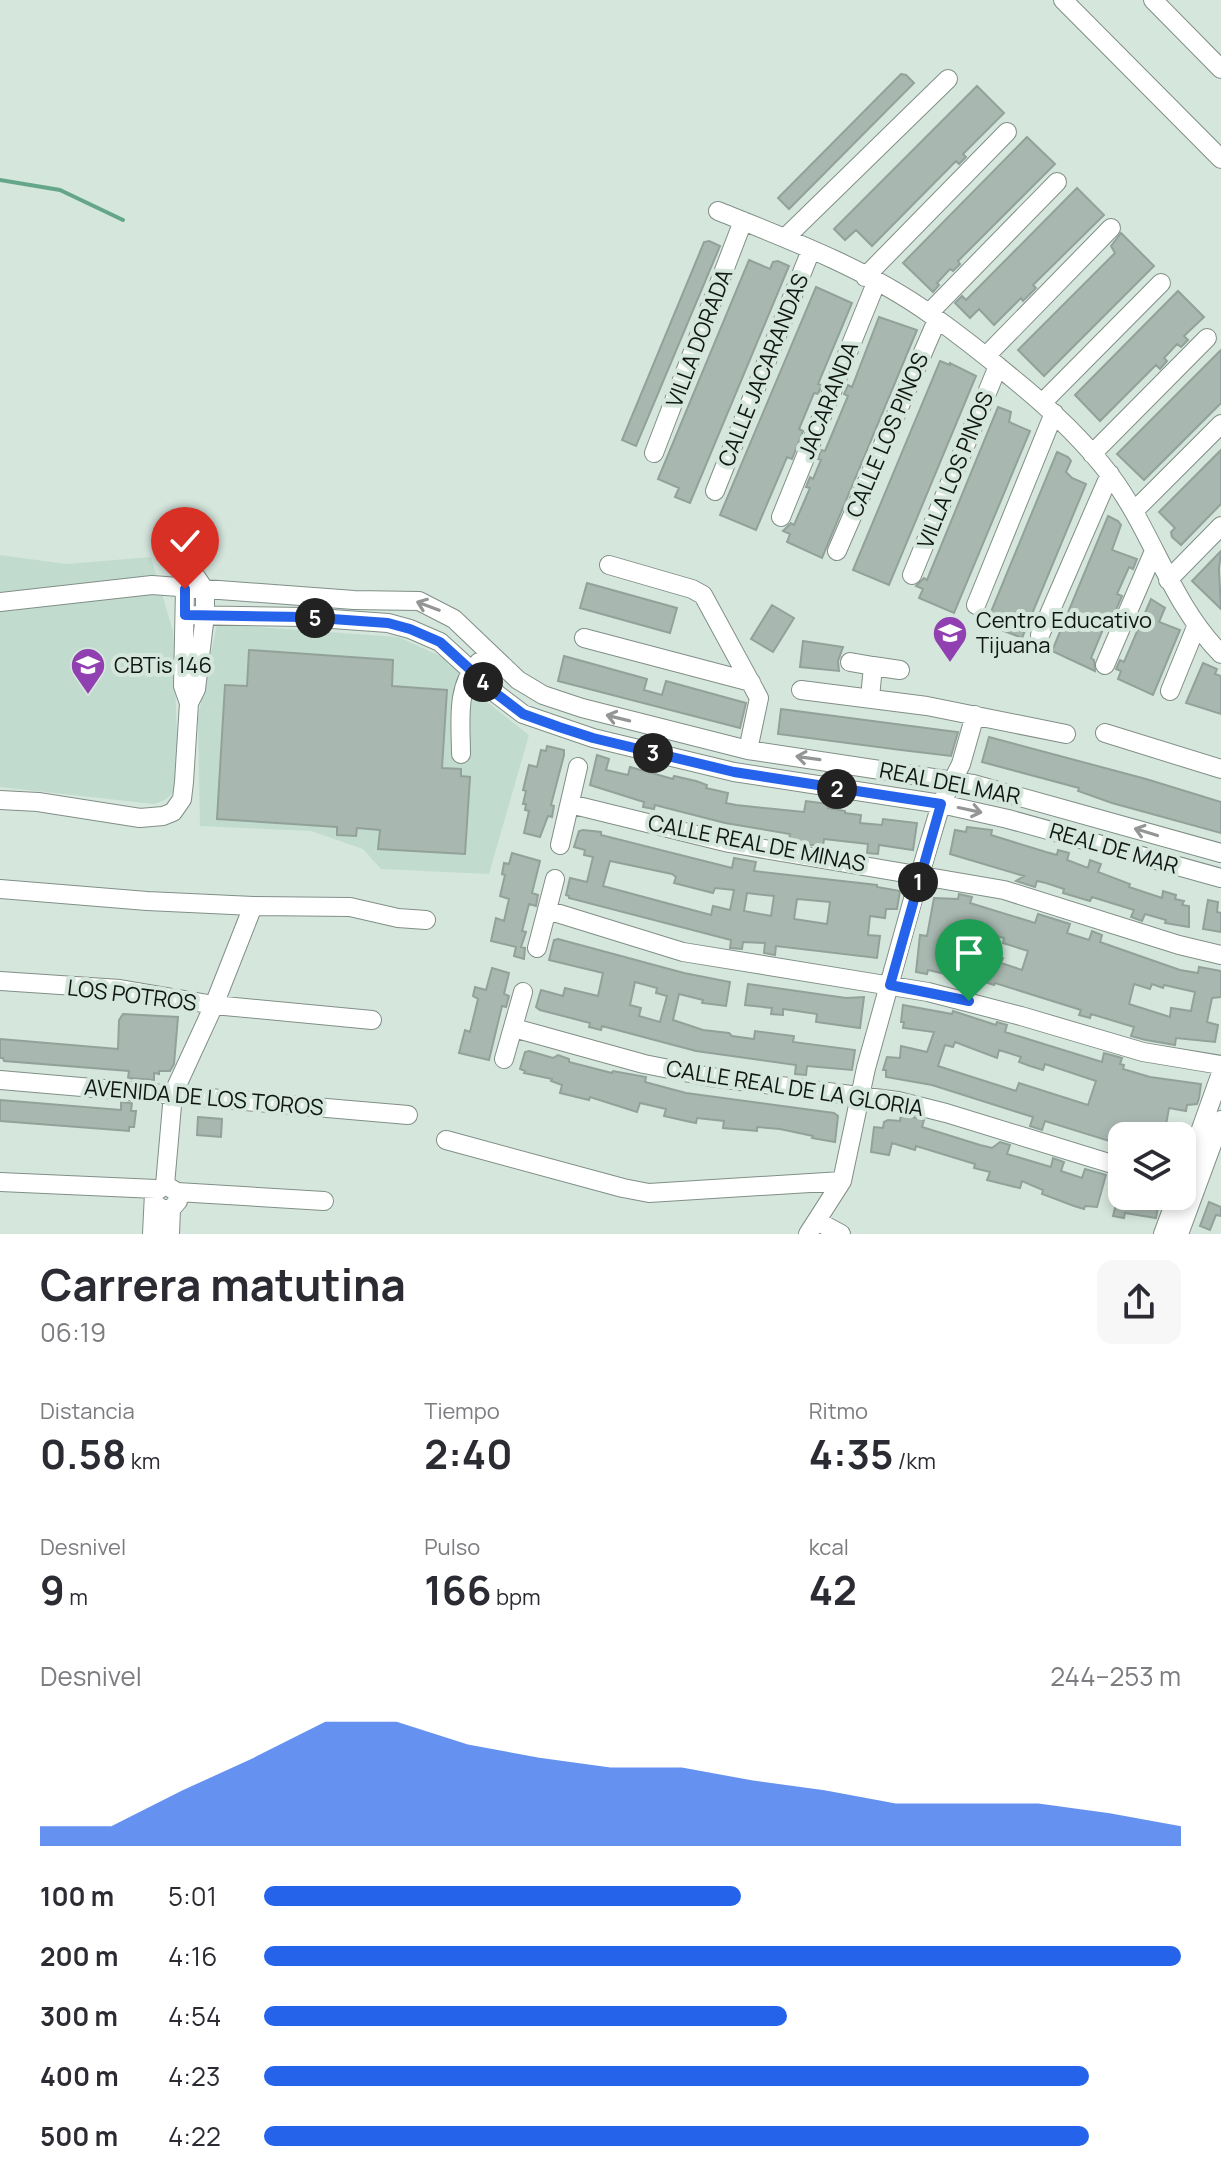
<!DOCTYPE html>
<html lang="es">
<head>
<meta charset="utf-8">
<style>
	:root { --surface:#fff; --page:#f7f7f7; --text:#2b2b33; --muted:#7c7c81; --accent:#2563eb }
	body { margin:0; font-family:Manrope,sans-serif; background:var(--page); color:var(--text); height:100vh; display:flex; flex-direction:column; font-size:30px; white-space:nowrap }
	* { box-sizing:border-box; margin:0 }
	p { font-size:26px; color:var(--muted) }
	.icon { flex:none; width:44px; height:44px; fill:none; stroke:currentColor; stroke-width:2; stroke-linecap:round; stroke-linejoin:round }
	.map { position:relative; height:1234px; overflow:hidden }
	.panel { display:flex; flex-direction:column; background:var(--surface); flex:1 }
	.panel>* { flex:none }
	.controls { position:absolute; left:1108px; top:1122px; display:grid; gap:16px }
	.controls a { display:grid; place-items:center; width:88px; height:88px; border-radius:16px; background:var(--surface); box-shadow:0 4px 12px #0003; font-size:40px }
	.pin { position:absolute; display:grid; place-items:center; width:68px; height:68px; color:#fff; margin:-82px -34px; border-radius:50% 50% 50% 0; rotate:-45deg; box-shadow:0 0 8px #0007 }
	.pin .icon { rotate:45deg }
	.km { position:absolute; width:40px; height:40px; margin:-20px; border-radius:50%; background:#222; color:#fff; font-size:22px; line-height:40px; text-align:center }
	.round { display:grid; place-items:center; flex:none; width:84px; height:84px; border-radius:16px; background:var(--page) }
	.headline { display:flex; align-items:center; justify-content:space-between; height:136px; padding:0 40px }
	h1 { font-size:44px; font-weight:700; line-height:60px }
	.figures { display:grid; grid-template-columns:repeat(3,1fr); gap:12px; height:136px; padding:8px 40px }
	.figures div { display:grid; align-content:center }
	.figures b { font-size:40px; font-weight:700 }
	.figures small { font-size:22px; font-weight:400 }
	.figures p { font-size:22px }
	.chart { height:224px; padding:16px 40px }
	.chart p { display:flex; justify-content:space-between }
	.chart svg { width:100%; height:144px; margin-top:8px; fill:var(--accent); opacity:.7 }
	ul { padding:0 40px; list-style:none; font-size:26px }
	li { display:grid; grid-template-columns:128px 96px 1fr; align-items:center; height:60px }
	li i { height:20px; border-radius:10px; background:var(--accent) }
	.map>svg:first-child { display:block }
	.built { fill:#c2dbcf }
	.lines { fill:none; stroke-linecap:round; stroke-linejoin:round }
	.stream { stroke:#65a68a; stroke-width:4 }
	.building { fill:#a8b8b0; stroke:#92a29a; stroke-width:2; fill-rule:evenodd }
	.minor-casing { stroke:#808f87; stroke-width:20 }
	.minor { stroke:#fff; stroke-width:18 }
	.oneway { stroke:#939695 }
	.route-casing { stroke:#fff; stroke-width:16 }
	.route { stroke:#2563eb; stroke-width:10 }
	.labels { text-anchor:middle; dominant-baseline:central; stroke-width:8; stroke-linejoin:round; paint-order:stroke }
	.street-label { font-size:22px; fill:#101613; stroke:#d5e6dd }
	.poi-label { font-size:22px; fill:#101613; stroke:#d5e6dd; text-anchor:start }
</style>
</head>
<body>
<div class="map">
<svg width="1221" height="1234" viewBox="0 0 1221 1234">
	<rect width="100%" height="100%" fill="#d5e6dd"/>
	<!-- built -->
	<path class="built" d="M0 555 66 564 151 557 173 631 178 761 175 791 165 800 154 804 0 787Z
		M217 624 398 637 447 659 487 702 529 735 489 874 381 869 363 849 311 831 200 826 198 717Z"/>
	<g class="lines">
		<!-- stream -->
		<path class="stream" d="M0 180 60 190 123 220"/>
	</g>
	<!-- building -->
	<path class="building" d="M901 74 906 75 914 83 789 209 778 198Z
		M977 86 1004 113 963 154 966 157 959 164 956 161 872 246 856 230 845 240 834 229Z
		M1027 137 1055 164 958 261 960 264 953 271 950 269 937 283 939 285 933 292 903 263Z
		M1077 188 1104 215 1033 285 1036 288 1023 301 1021 298 994 325 979 309 970 318 955 303 962 296 966 300Z
		M1121 233 1154 266 1044 376 1018 350 1115 253 1111 246Z
		M709 241 720 246 636 446 622 440 700 252 704 242Z
		M749 260 770 269 773 262 778 261 789 266 690 503 675 497 679 488 658 479Z
		M816 287 852 303 818 384 822 385 818 394 814 393 799 429 803 431 792 459 787 457 756 530 720 515Z
		M1178 291 1204 317 1184 336 1188 340 1181 347 1177 344 1164 358 1167 361 1160 369 1156 365 1100 421 1075 395Z
		M879 317 917 330 822 558 787 542 790 534 783 531 791 523 794 525 810 488 806 487 810 477 813 479 821 460 818 459 821 450 825 451 848 396 844 394 848 385 852 387Z
		M1221 350V403L1144 480 1117 454Z
		M940 361 950 365V363L976 376 889 585 853 570Z
		M998 407 1011 412 1009 422 1030 431 954 613 919 598 923 589 916 586 924 578 927 580Z
		M1221 450V504L1181 545 1172 537 1171 532 1175 528 1159 512Z
		M1057 452 1068 457 1071 461 1066 472 1072 478 1086 484 1022 638 986 624Z
		M1108 516 1118 521 1121 525 1112 550 1137 559 1133 569 1129 567 1117 594 1122 596 1110 624 1106 622 1091 658 1094 660 1095 671 1052 651Z
		M1221 551 1219 569 1221 609 1192 581Z
		M587 583 677 608 670 633 580 608Z
		M1151 599 1165 608 1159 622 1180 630 1153 695 1118 679 1121 671 1116 669 1120 660 1124 662Z
		M772 605 794 618 773 652 751 639Z
		M803 641 843 647 838 661 839 671 800 667Z
		M249 650 393 660 392 686 447 690 442 768 461 769V776L470 777 465 854 378 849 380 830 357 828 356 836 337 835V827L217 819 225 685 247 686Z
		M564 656 647 679 644 690 662 695 666 681 746 703 740 728 558 681Z
		M1203 663 1217 669 1215 674 1221 676V714L1186 703Z
		M781 709 949 731 958 732 951 756 901 750 778 734Z
		M989 737 1146 779 1221 802V833L1112 803 1078 791 1079 788 982 762Z
		M547 746 564 750V755L551 805 554 806 552 817 548 816 540 837 524 833 529 811 525 810 526 804H523L526 791 523 790 529 765 537 767 541 750 546 751Z
		M597 755 609 759 606 770 628 775 630 767 673 779 674 776 696 781 707 785 706 788 728 793 726 803 736 805 804 812 806 801 829 804 828 808 845 811V813L861 815 860 823 882 825 883 819 917 823 913 850 879 845 878 854 867 853 868 844 824 839 823 846 811 845 789 841 790 834 725 823 655 805 654 809 643 807 644 802 590 785Z
		M967 827 992 830 991 835 1046 852 1057 855 1058 850 1069 853 1067 860 1088 868 1090 860 1101 864 1098 872 1130 884 1129 887 1162 898 1163 891 1176 895 1175 899 1184 901 1182 905 1189 906V927L1165 923 1166 920 1145 914 1142 921 1131 917 1134 910 1092 897 1090 901 1063 893 1064 889 1046 883 1037 881 1035 887 1016 881 1024 876 950 854 955 830 966 832Z
		M583 830 601 832V835L732 868 734 858 756 862 754 871 877 885V887L900 891 897 909H886L885 918 870 916 868 935 880 936 877 958 776 946 775 955 764 953 765 943 743 942 742 949 730 948 731 940 569 898V896L566 895 570 878 587 882 593 857 584 855 585 850 574 847 579 831ZM610 861 672 874 676 877 674 883 713 893 715 888 734 890 730 910 713 906 711 915 603 886ZM747 893 774 896 771 916 744 911ZM797 899 830 902 827 924 794 919Z
		M512 853 540 861 532 893 538 895 536 906 529 904 522 931 526 932 521 947 525 948 524 959 514 956 516 947 491 941 496 918 504 921 509 899 500 896 505 875 502 874 504 863 509 864Z
		M959 894 972 897 970 903 1035 923 1038 914 1070 924 1067 933 1089 940 1092 931 1102 935 1100 942 1180 970 1198 973 1199 967 1221 971V997L1212 998 1207 1022 1218 1025 1215 1042 1176 1038 1175 1045 1146 1040 1131 1036 1134 1027 1091 1014 1090 1018 1079 1015 1081 1010 995 983 994 985 985 982 963 973 952 970 950 975 928 970 927 974 916 972 920 935 927 936 934 898 958 899ZM985 933 1004 938 1003 943 1028 951 1022 970 1001 963 1003 958 980 950ZM1134 984 1150 989 1152 984 1163 988 1164 985 1195 992 1191 1011 1171 1008 1170 1017 1129 1004Z
		M1208 900 1218 902 1217 912 1221 913V932L1203 929Z
		M558 939 684 973 730 982 726 1006 702 1003 703 1000 679 994 673 1020 703 1030 729 1033 732 1036 754 1039 755 1031 794 1036 793 1042 855 1050 852 1070 807 1066 806 1075 795 1074 796 1065 696 1051 602 1026 601 1030 589 1027 590 1023 540 1010 536 1007 541 990 563 996 565 988 598 996 603 973 549 960 554 940ZM635 982 657 988 656 993 667 996 660 1022 639 1016 641 1008 630 1005Z
		M492 968 509 973 504 994 509 996 506 1007 502 1006 489 1060 459 1053 465 1030 470 1032 478 999 473 996 475 987 486 990Z
		M748 984 846 998 864 997 860 1028 816 1022 817 1014 783 1009V1015L771 1014 772 1008 745 1005Z
		M903 1005 952 1014 953 1011 996 1025 997 1022 1007 1025 1005 1032 1102 1062 1104 1053 1122 1058 1120 1064 1124 1065 1123 1069 1150 1077 1201 1084 1199 1098 1197 1104 1187 1105 1186 1111 1169 1108 1164 1136H1122V1145L1045 1121 1042 1130 1030 1126 1033 1117 1017 1112 932 1085 886 1077V1070H883L887 1057 900 1058 901 1046 927 1052 934 1032 903 1028 904 1022H901ZM955 1042 997 1058 999 1050 1021 1057 1019 1062 1030 1066 1043 1070 1045 1064 1096 1081 1088 1105 1019 1083 1016 1091 938 1066 945 1045 953 1047Z
		M123 1014 178 1017 174 1064 170 1071H159V1074L154 1073V1080L128 1078 129 1071 4 1061 3 1058H0V1039L118 1049 119 1020Z
		M529 1051 553 1058 558 1055 569 1059V1062L612 1073 613 1071 646 1077 645 1082 686 1093 834 1113 838 1116 835 1142 812 1138 813 1136 780 1129 757 1127V1131L723 1128 724 1121 697 1118 696 1123 686 1121 664 1116 666 1109 640 1103 637 1112 590 1097 589 1100 560 1093 562 1085 551 1081 552 1079 524 1073 525 1071 520 1069 525 1052Z
		M0 1100 121 1110V1102L132 1103 131 1111H136L134 1127H129V1131L0 1121Z
		M901 1114 924 1120 922 1127 980 1145 992 1148 1000 1142 1010 1145 1007 1154 1051 1167 1053 1158 1064 1162 1061 1171 1082 1178 1085 1169 1106 1175 1097 1207 1085 1206 1084 1209 1074 1206 1042 1194 1043 1190 1022 1181 1020 1188 1015 1187 987 1180 990 1172 974 1168 975 1164 916 1146 915 1150 892 1143 889 1155 871 1152 874 1127 883 1128 884 1122 888 1120 900 1121Z
		M198 1117 222 1119 221 1137 197 1135Z
		M1118 1196H1160L1156 1218 1125 1213 1124 1218 1113 1216Z
		M1209 1202 1221 1207V1216L1216 1215 1210 1230 1200 1226Z"/>
	<g class="lines">
		<!-- minor casing -->
		<g class="minor-casing">
			<path id="minor" d="M1063 0 1221 159
				M1153 0 1221 69
				M718 211C788 239 869 270 930 314 958 334 985 355 1011 377 1047 406 1082 438 1110 475 1153 532 1170 602 1221 654
				M785 238 948 79
				M865 277 1007 132
				M929 313 1057 182
				M986 356 1111 228
				M1043 402 1161 283
				M654 453 743 221
				M1092 454 1207 338
				M715 491 811 250
				M1134 511 1221 424
				M781 517 876 283
				M837 551 937 320
				M609 565 692 589 703 595 759 698 748 750
				M912 575 998 366
				M1168 580 1221 526
				M0 602 152 585 354 600 419 601 454 619 518 680 543 695 582 708 748 750 973 784 1221 853
				M976 605 1054 413
				M185 615 304 617 388 623 410 629 440 642 498 695 523 714 593 738 734 772 941 804 1008 819 1221 878
				M1040 635 1110 474
				M584 638 751 682
				M850 662 873 666
				M1105 665 1154 551
				M801 690 927 706 1066 734
				M1170 691 1196 627
				M870 698 873 666 900 670
				M1105 733 1221 769
				M461 754C461 723 455 687 479 662
				M0 800 38 802 140 818 163 816 173 812 182 799 184 782 189 703 196 689 205 615V590L194 574 185 589 183 686 189 703
				M570 804 729 843 1004 890 1179 945 1221 955
				M560 845 578 767
				M0 889 147 901 253 906
				M547 910 683 952 928 992 1021 1016 1143 1052 1221 1065
				M537 948 555 879
				M0 981 120 989 214 1005 372 1020
				M514 1028 644 1064 710 1077 898 1101 946 1113 1122 1167
				M504 1059 523 992
				M0 1080 408 1115
				M446 1140 623 1188 649 1193 842 1181
				M0 1182 156 1189
				M1182 1182 1221 1073
				M165 1185 173 1094 214 1005 253 906 350 907 398 918 426 920
				M177 1192 324 1201
				M817 1221 841 1234
				M152 1234 154 1193 165 1185 177 1192 178 1201 171 1209H162L154 1203
				M170 1234 171 1209
				M808 1234 842 1181 866 1068 920 874 941 804 961 764 975 715
				M1163 1234 1177 1196
				M1179 1234 1221 1120"/>
		</g>
		<!-- minor -->
		<use href="#minor" class="minor"/>
	</g>
	<!-- one-way arrows -->
	<defs><path id="oneway-shaft" d="M-6 0H5M1.5-3L5.5 0L1.5 3" fill="none" stroke-width="1.6" stroke-linecap="round" stroke-linejoin="round" transform="scale(2)"/></defs>
	<g class="oneway">
		<use href="#oneway-shaft" transform="translate(428 606) rotate(-159)"/>
		<use href="#oneway-shaft" transform="translate(618 718) rotate(-166)"/>
		<use href="#oneway-shaft" transform="translate(808 758) rotate(-172)"/>
		<use href="#oneway-shaft" transform="translate(970 810) rotate(12)"/>
		<use href="#oneway-shaft" transform="translate(1146 832) rotate(-163)"/>
	</g>
	<g class="lines">
		<!-- route casing -->
		<g class="route-casing">
			<path id="route" d="M185 589V615L304 617 388 623 410 629 440 642 498 695 523 714 559 727 593 738 734 772 941 804 890 985 969 1001"/>
		</g>
		<!-- route -->
		<use href="#route" class="route"/>
	</g>
	<!-- icons -->
	<defs>
		<g id="school-pin" transform="scale(1.8)"><path d="M0 17L-7.5 6A9.5 9.5 0 1 1 7.5 6Z" fill="#9040b0" stroke="#d5e6dd"/><path d="M0-5L7-2L0 1L-7-2ZM-4 1L0 2.5L4 1V4Q0 6-4 4Z" fill="#fff"/></g>
	</defs>
	<g fill-rule="evenodd">
		<use href="#school-pin" x="950" y="633"/>
		<use href="#school-pin" x="88" y="665"/>
	</g>
	<g class="labels">
		<!-- street labels -->
		<g class="street-label">
			<text transform="translate(699 338) rotate(-69)">VILLA DORADA</text>
			<text transform="translate(763 370) rotate(-68)">CALLE JACARANDAS</text>
			<text transform="translate(828 400) rotate(-68)">JACARANDA</text>
			<text transform="translate(887 435) rotate(-67)">CALLE LOS PINOS</text>
			<text transform="translate(955 470) rotate(-68)">VILLA LOS PINOS</text>
			<text transform="translate(950 783) rotate(11)">REAL DEL MAR</text>
			<text transform="translate(757 843) rotate(11)">CALLE REAL DE MINAS</text>
			<text transform="translate(1114 848) rotate(16)">REAL DE MAR</text>
			<text transform="translate(132 995) rotate(7)">LOS POTROS</text>
			<text transform="translate(795 1088) rotate(9)">CALLE REAL DE LA GLORIA</text>
			<text transform="translate(204 1097) rotate(5)">AVENIDA DE LOS TOROS</text>
		</g>
		<!-- poi labels -->
		<g class="poi-label">
			<text x="976" y="620">Centro Educativo<tspan x="976" dy="25">Tijuana</tspan></text>
			<text x="114" y="665">CBTis 146</text>
		</g>
	</g>
</svg>
<div class="controls">
<a><svg class="icon" aria-label="layers" viewBox="0 0 24 24"><path d="M12 4l9 5-9 5-9-5zM3 14l9 5 9-5"/></svg></a>
</div>
<div class="pin" style="left:969px;top:1001px;background:#1e9e55"><svg class="icon" aria-label="arrive" viewBox="0 0 24 24"><path d="M6 21V4h12l-3 4 3 4H6"/></svg></div>
<div class="pin" style="left:185px;top:589px;background:#d93025"><svg class="icon" aria-label="check" viewBox="0 0 24 24"><path d="M5 12l5 5 9-10"/></svg></div>
<b class="km" style="left:918px;top:882px">1</b>
<b class="km" style="left:837px;top:789px">2</b>
<b class="km" style="left:653px;top:753px">3</b>
<b class="km" style="left:483px;top:682px">4</b>
<b class="km" style="left:315px;top:618px">5</b>
</div>
<section class="panel">
<div class="headline"><div><h1>Carrera matutina</h1><p>06:19</p></div><a class="round"><svg class="icon" aria-label="share" viewBox="0 0 24 24"><path d="M12 15V3M7 8l5-5 5 5M5 13v7h14v-7"/></svg></a></div>
<div class="figures">
<div><p>Distancia</p><b>0.58<small> km</small></b></div>
<div><p>Tiempo</p><b>2:40</b></div>
<div><p>Ritmo</p><b>4:35<small> /km</small></b></div>
</div>
<div class="figures">
<div><p>Desnivel</p><b>9<small> m</small></b></div>
<div><p>Pulso</p><b>166<small> bpm</small></b></div>
<div><p>kcal</p><b>42</b></div>
</div>
<div class="chart"><p><span>Desnivel</span>244–253 m</p>
<svg viewBox="0 0 160 44" preserveAspectRatio="none"><path d="M0 44V38L10 38L20 27L30 17L40 6L50 6L60 13L70 17L80 20L90 20L100 24L110 27L120 31L130 31L140 31L150 34L160 38V44z"/></svg>
</div>
<ul>
<li><b>100 m</b>5:01<i style="width:52%"></i></li>
<li><b>200 m</b>4:16<i style="width:100%"></i></li>
<li><b>300 m</b>4:54<i style="width:57%"></i></li>
<li><b>400 m</b>4:23<i style="width:90%"></i></li>
<li><b>500 m</b>4:22<i style="width:90%"></i></li>
</ul>
</section>
</body>
</html>
